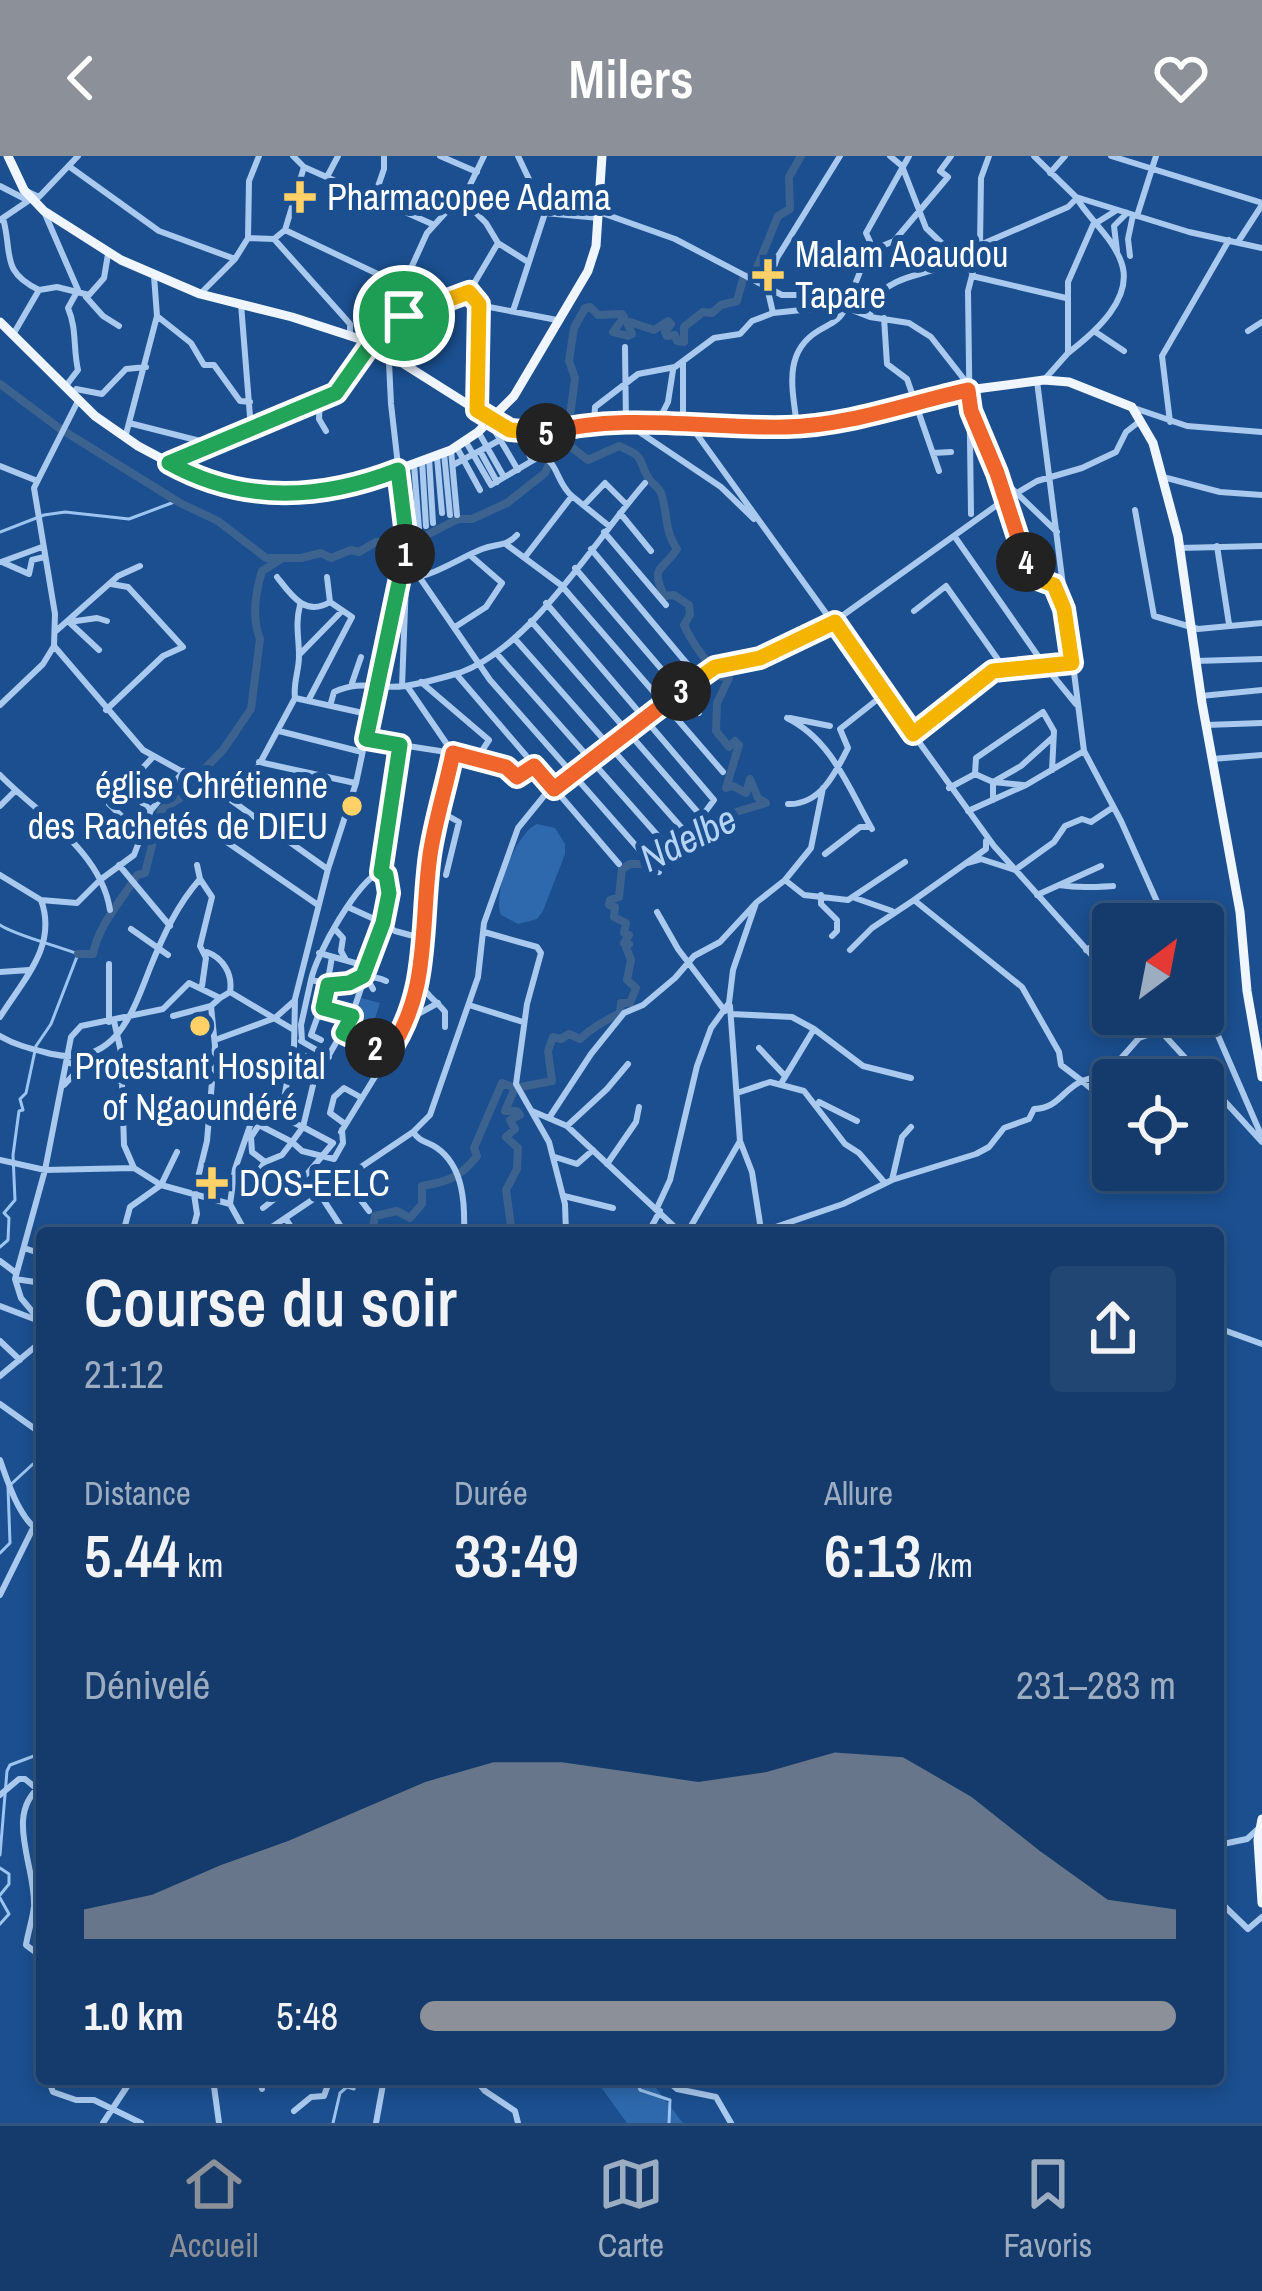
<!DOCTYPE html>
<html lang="fr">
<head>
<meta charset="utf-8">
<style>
	:root { --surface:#143b6b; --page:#214673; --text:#f1f3f6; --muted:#9dadc1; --line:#33557e; --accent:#8c9099 }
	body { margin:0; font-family:"Archivo Narrow",sans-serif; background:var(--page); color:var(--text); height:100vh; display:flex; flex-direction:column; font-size:45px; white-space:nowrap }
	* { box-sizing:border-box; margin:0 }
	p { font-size:39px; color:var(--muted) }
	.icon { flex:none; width:66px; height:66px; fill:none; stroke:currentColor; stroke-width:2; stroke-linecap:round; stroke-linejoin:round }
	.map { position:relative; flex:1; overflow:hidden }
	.drawer { position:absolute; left:36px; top:1071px; width:1188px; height:858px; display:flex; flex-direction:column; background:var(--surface); border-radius:12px; box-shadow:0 6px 18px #0003,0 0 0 3px var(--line) }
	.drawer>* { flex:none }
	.needle { width:78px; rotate:32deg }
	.fabs { position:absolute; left:1092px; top:747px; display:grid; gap:24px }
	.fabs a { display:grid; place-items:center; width:132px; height:132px; border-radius:12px; background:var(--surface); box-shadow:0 6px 18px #0003,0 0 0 3px var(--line); font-size:60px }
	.pin { position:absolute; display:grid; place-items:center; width:102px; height:102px; color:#fff; margin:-51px; border:6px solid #fff; border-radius:50%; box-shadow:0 3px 12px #0007 }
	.km { position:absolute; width:60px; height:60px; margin:-30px; border-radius:50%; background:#222; color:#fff; font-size:33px; line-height:60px; text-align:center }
	.round { display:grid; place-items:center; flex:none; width:126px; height:126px; border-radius:12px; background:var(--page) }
	.summary { display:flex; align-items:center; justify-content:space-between; height:204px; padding:0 48px }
	h1 { font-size:66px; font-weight:600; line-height:90px }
	.metrics { display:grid; grid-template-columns:repeat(3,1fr); gap:18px; height:204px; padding:12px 48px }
	.metrics div { display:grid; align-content:center }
	.metrics b { font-size:60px; font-weight:600 }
	.metrics small { font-size:33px; font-weight:400 }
	.metrics p { font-size:33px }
	.chart { height:336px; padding:24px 48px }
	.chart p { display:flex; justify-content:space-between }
	.chart svg { width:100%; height:216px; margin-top:12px; fill:var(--accent); opacity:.7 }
	ul { padding:0 48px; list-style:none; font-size:39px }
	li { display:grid; grid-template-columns:192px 144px 1fr; align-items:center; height:90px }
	li i { height:30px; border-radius:15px; background:var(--accent) }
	header { display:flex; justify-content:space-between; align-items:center; height:156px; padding:0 48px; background:var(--accent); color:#fff; font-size:54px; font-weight:600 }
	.dock { display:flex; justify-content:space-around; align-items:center; height:168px; border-top:3px solid var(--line); background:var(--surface); font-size:33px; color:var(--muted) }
	.dock a { display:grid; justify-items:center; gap:6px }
	.dock .active { color:var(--accent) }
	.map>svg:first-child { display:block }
	.green { fill:#2e69ad }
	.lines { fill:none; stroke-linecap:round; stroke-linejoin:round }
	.stream { stroke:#9cc4f0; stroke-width:3 }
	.river { stroke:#3c6290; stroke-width:8 }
	.minor { stroke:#a9c9ee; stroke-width:6 }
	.major { stroke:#f0f6ff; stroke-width:9 }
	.split-1-casing { stroke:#fff; stroke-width:24 }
	.split-2-casing { stroke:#fff; stroke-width:24 }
	.split-3-casing { stroke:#fff; stroke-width:24 }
	.split-4-casing { stroke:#fff; stroke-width:24 }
	.split-5-casing { stroke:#fff; stroke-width:24 }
	.split-6-casing { stroke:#fff; stroke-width:24 }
	.split-1 { stroke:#22a559; stroke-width:15 }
	.split-2 { stroke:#22a559; stroke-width:15 }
	.split-3 { stroke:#f0652b; stroke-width:15 }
	.split-4 { stroke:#f5b400; stroke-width:15 }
	.split-5 { stroke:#f0652b; stroke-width:15 }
	.split-6 { stroke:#f5b400; stroke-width:15 }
	.poi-dot { fill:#ffd166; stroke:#1b4f8f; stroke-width:4.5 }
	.labels { text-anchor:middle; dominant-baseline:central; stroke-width:12; stroke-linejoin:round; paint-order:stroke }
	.poi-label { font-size:36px; fill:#fff; stroke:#1b4f8f; text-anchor:start }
	.water-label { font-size:39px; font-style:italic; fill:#b5d3f5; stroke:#1b4f8f }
</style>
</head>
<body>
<header><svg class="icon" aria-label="back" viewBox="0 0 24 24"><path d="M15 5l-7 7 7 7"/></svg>Milers<svg class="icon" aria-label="heart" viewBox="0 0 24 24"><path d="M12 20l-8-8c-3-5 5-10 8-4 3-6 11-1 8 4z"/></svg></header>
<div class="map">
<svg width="1262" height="1967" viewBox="0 0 1262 1967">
	<rect width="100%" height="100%" fill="#1b4f8f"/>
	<!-- green -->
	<path class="green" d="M537 668 555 672 565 688V698L543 755 537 763 518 768 501 759C492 738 516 677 537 668Z
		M361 842 380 847 370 878 353 873Z
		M595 1923H649L683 1967H627Z"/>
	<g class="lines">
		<!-- stream -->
		<path class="stream" d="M0 376 44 359 65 356 129 363 177 345
			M0 769C14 779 58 790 78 798L51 868 36 890 26 937 20 943 23 954 19 955 13 999 15 1044 4 1057 9 1062 8 1084 0 1091
			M0 1397 10 1387 8 1331 33 1308 42 1312
			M0 1699 7 1615 10 1609 34 1600 42 1580
			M0 1712 9 1718V1728L0 1739
			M0 1742 9 1758 0 1768
			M636 1923 640 1934 670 1944 669 1967
			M333 1967 340 1937 347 1931 354 1933 355 1923"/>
		<!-- river -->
		<path class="river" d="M0 228 59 272 180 347 218 365 266 402H301L321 397 331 402 351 394 359 396 376 386 415 385 458 363H472L507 347 545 317 559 285 571 291 569 268 575 222 569 205 574 172 585 152 590 151 598 159 622 158 624 161 613 176 628 180 632 178 628 169 630 166 654 174 668 165 671 168 665 176 667 180 675 179 677 185 684 186V171L703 156 712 157 721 149 737 145 743 123 756 114 778 60 790 53 789 21 801 0
			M78 798H93C98 769 123 743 137 719L145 717 161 654 182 641 185 633 223 594 251 553 260 483C252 463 255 438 262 415L281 403
			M372 1077 375 1060 397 1055 410 1062 422 1048V1030C447 1026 461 1021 477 1000L474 992 502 927 515 932
			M512 1077 506 1034 517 1013 518 992 506 981 515 973 510 964 520 959 517 955H505L515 932 552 925 548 895 553 881 561 883 569 878 580 883C591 872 605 865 620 857L621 847H630L636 832 627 824 631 804 626 791 629 788 624 787 629 779 624 777 626 767 614 761 615 751 609 749 610 744 619 741 622 713 630 708H650L696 682 716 662 766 647 758 642 750 623 746 637 733 630 726 632 739 589 735 585 729 591 716 575 717 547 729 522 715 519C706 502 691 487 684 469L690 459 689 449 674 439 664 440C650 409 662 416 677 393 664 375 668 357 661 337 659 331 652 328 649 323 636 303 648 302 619 290L588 304 571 291"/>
		<!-- minor -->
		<path class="minor" d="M440 0 477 16
			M890 0 902 10 926 72 972 116
			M1034 0 1076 41 1189 76 1262 92
			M1111 0 1262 47
			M70 11 159 75 235 103
			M304 11 432 68
			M1050 17 1065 0
			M328 19 338 0
			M0 30 25 43
			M374 42 384 13V0
			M599 56 675 83 782 139H813L870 161 909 167 931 181 967 227
			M545 57 599 62
			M45 58 78 134 68 152C77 173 73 192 78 214L65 231
			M1137 60 1156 0
			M3 62C13 98 0 115 39 134
			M0 64 28 45 24 34 39 41 78 0
			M285 74 403 130
			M248 82 249 25 259 0
			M274 83 285 74 304 11 293 0
			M1238 86 1262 49
			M498 87 528 106
			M980 89 1068 51 1076 43
			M1117 95 1114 70 1127 57
			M1130 100 1128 83 1133 59
			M866 105 882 90 894 85 948 21 940 15 951 0
			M972 120 1066 142
			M469 136 479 149 477 254
			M200 138 235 103 248 82 274 83 343 160 350 168V178
			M86 141 103 160 119 170
			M241 148 251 273
			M479 149 557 164
			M513 155 545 57 518 0
			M773 157 821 152 845 141 854 131 871 88 866 77 909 0
			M157 160 191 187 204 209H214L240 245 250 246
			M870 161 872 144C903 112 929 124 955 101
			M884 162 887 208 907 223 939 315
			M1094 175 1124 195
			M1248 175 1262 166
			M14 177 39 134 57 131 89 139 104 122 108 98
			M625 191 626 267 721 331 754 363
			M1068 197C1094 177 1137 141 1120 103 1111 80 1088 62 1076 41
			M683 205V258L688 266 994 690 1113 823
			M1044 224 1068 197V126L1093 69 1117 54
			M74 237 76 233 102 238 126 213 146 211
			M320 244 319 263 326 275
			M1137 253 1187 270 1262 276
			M973 258 1032 421 1054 429 1061 445
			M489 265 518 314
			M658 266 668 246 673 214
			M1170 266 1162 200 1229 84
			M129 267 212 288
			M594 268 595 251 638 218 675 211 714 182 740 178 752 165 773 157 767 131 777 102 840 0
			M797 270C793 235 782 197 818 175 831 167 839 166 846 151
			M479 277 504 321
			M125 282 157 160 154 120
			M466 286 491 329 532 305 527 294 537 278
			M456 290 480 334
			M451 294 457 359
			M480 295 497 326
			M444 297 450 359
			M933 297 951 296
			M437 301 442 357
			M429 302 433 367
			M422 305 426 370
			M532 305 542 299C559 309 557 328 572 340
			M169 307 341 232 387 165 427 77 469 31 484 0
			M414 308 419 373
			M453 309 500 284
			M0 310 35 324
			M999 320 1057 376
			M1163 321 1220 336 1262 339
			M584 349 605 327 626 348
			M1135 354 1154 460 1198 473 1262 467
			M620 357 651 395
			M971 358 968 135 980 89 981 22 989 0
			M604 376 666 449
			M955 381 1045 510 1076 548
			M507 389 561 429 723 616
			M1217 390 1229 468
			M1179 392 1262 390
			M591 393 699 522
			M525 401 572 340 609 370
			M1 406 42 391
			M2 406 29 418 32 404 44 401
			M575 412 699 557
			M277 421C291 439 305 461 330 446
			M420 422 490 524 659 716
			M400 424C430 423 455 404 482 393 497 387 506 391 517 379
			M914 455 946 430 1004 512
			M531 465 702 661
			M455 471 486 451 502 427 471 400
			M56 475 118 420 140 410
			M515 483 688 679 714 644 546 447
			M54 490 143 594 221 637 326 712
			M99 494 69 466 97 462 107 465
			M497 498 667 690
			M299 499 342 455
			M1195 505 1262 503
			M457 519 619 708
			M421 526 489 584 476 604
			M352 527 361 501
			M402 530 406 426
			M407 530 453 597 502 610 517 621 534 610
			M1201 540 1262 534
			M295 542 372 559
			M308 545 352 461 330 446 327 421
			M0 549 43 508 54 490 55 458 34 332 78 245
			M330 550 334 536C362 523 376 534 405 530 423 527 442 522 459 517 531 492 595 384 645 327
			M106 554 163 500 183 491 128 431 111 428
			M787 562C832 584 849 633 872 673
			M790 562 830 570
			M1206 569 1262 567
			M279 575 362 596
			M913 578 993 515 1072 507
			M366 583 400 589 381 715C357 726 317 796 311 824 344 833 359 813 386 825
			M401 589 453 597 441 656 459 666 446 719
			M1084 595 1121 665 1167 768
			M1212 603 1262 599
			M259 606 355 627
			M975 618 993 626 1023 629
			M0 619C39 659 101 695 110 754
			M124 632 151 654
			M949 632 975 618 976 602 1043 556 1054 575 1052 614
			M993 644V626L1021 610 1052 582
			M238 648 295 542C293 527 299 515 299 500 299 481 295 469 300 449
			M788 648C820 649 835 618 848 592L840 573 883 539
			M0 650 15 635
			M968 655 1026 629 1084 595 1037 225
			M441 656C433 684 412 802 421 827 424 838 438 846 445 856V871
			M141 679 109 648 152 602
			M221 682 318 749
			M825 698 860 671H869
			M967 707 981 703 1015 714 1054 686 1065 670 1082 663 1091 666 1112 652
			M119 709 170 770
			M381 715C394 730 386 750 383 767L395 775 421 782
			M0 719 41 744 77 747 100 724 134 699 151 654 184 615
			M200 723 212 741 200 790 206 802 202 830
			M785 724 811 692 823 632
			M1059 729C1079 732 1094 731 1113 730
			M821 739V748L837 764V775L832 780
			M1037 739 1101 710
			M855 742 892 755
			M914 744 986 693V685
			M757 746 785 724 804 739 848 744 905 706
			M657 756 678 793 725 855
			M1121 768 1132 760 1143 762 1160 753
			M334 772 343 782 341 795 346 804
			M131 773 168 799
			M484 776 537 791 541 797 527 848 516 928 549 986 565 1048 566 1077
			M850 794 872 772 914 744 1022 831 1059 896 1061 909 1082 925 1109 916 1139 882 1165 873 1187 858
			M1086 794 1113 778
			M207 796C223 802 233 818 230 836L220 842
			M319 797 366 810
			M109 808V866
			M0 816 29 814
			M367 822 373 833
			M230 836 294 874
			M1203 845 1262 981
			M469 849 523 866
			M323 852 332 801
			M731 858 792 861 814 873 863 910 911 922
			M1145 858 1262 986
			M0 861C23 824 58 790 41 744
			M409 863 438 847
			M114 865 121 896 124 989 134 1012 161 1029 230 1048
			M343 877 387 899
			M0 880C17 890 32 893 52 898 114 912 132 859 150 812 163 780 177 749 200 723L197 709
			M215 884 275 862 293 846
			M321 884 311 879 320 854 352 859
			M301 885 329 901
			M302 885 301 869 311 824
			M759 892 785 920
			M299 897 288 920 281 961 303 971 292 986 259 969 251 981 252 996 265 1006 282 999 292 986 302 995 334 1003 343 987 342 974
			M299 897 323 910
			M67 906 122 926
			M289 914 307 921 316 906
			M782 926 814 873
			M64 929 96 895
			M737 937 770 926 804 935 845 988 859 997 885 1027
			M819 946 857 965
			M532 955 567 970 681 1077
			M549 962 591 898 624 857 643 849 675 822 694 800 720 786 756 747 733 814 729 847 711 872 697 910 670 1024 657 1052
			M345 968 330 957 334 941 344 932 362 942
			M567 970 607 933 628 908
			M341 976 408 867 421 827
			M413 976C421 987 427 985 437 992 464 1011 465 1049 464 1077
			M740 985 752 1016 761 1074
			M333 987 303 971 314 925 352 859 383 767 350 752
			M555 1001 577 1008 593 994
			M0 1004 45 1014 134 1012
			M607 1008 636 966 639 951
			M344 1022 369 1055
			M892 1024 902 981 911 971
			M261 1028 266 1024 258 1016 265 1006
			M321 1040 345 1077
			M564 1040 613 1052
			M243 1042 245 1027 258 1016
			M263 1052 308 1017 333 987
			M286 1063 295 1077
			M567 1072 587 1077
			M123 1077 130 1051 161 1029 177 996
			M192 1077 197 1058 194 1038 207 985 215 890 211 850
			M246 1077 230 1048 235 1013 253 961 294 892 295 843 328 713 356 627 404 404 406 379 391 248 387 165 469 136 498 87 486 67 461 42
			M263 1077 413 976 430 959 478 821 484 767 518 672 544 640 715 511 760 502 835 465 997 349 1037 325 1082 312 1116 296 1126 276 1140 265
			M648 1077 660 1055
			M687 1077 740 985 730 850
			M758 1077 843 1048 892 1024 976 998 989 991 1004 972 1029 963 1034 953C1058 953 1063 933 1082 925L1113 951
			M24 1092 42 1098
			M0 1105 16 1117
			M15 1123 42 1127
			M0 1150 42 1166
			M41 1166 21 1142 15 1123 45 1014 71 881 81 870 163 853 189 827 220 842 211 850 173 860
			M1218 1172 1262 1188
			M0 1185 20 1204
			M0 1220 42 1185
			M0 1248 42 1278
			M0 1304C9 1329 19 1363 42 1378
			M0 1439 42 1354
			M42 1629C3 1658 36 1710 34 1750 33 1762 28 1776 26 1789L42 1801
			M0 1639 19 1623H25L37 1633
			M1218 1689 1247 1683 1258 1673
			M1218 1744 1248 1773 1262 1761
			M42 1828 38 1843 42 1868
			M48 1923 53 1936 76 1944H94L141 1967
			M213 1923 219 1967
			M260 1923 262 1933
			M343 1923H345
			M475 1923 485 1935 515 1955 518 1967
			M665 1923 677 1933 716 1941 731 1967
			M294 1955 311 1941 324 1940 330 1923
			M103 1967 132 1923
			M376 1967 384 1923"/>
		<!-- major -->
		<path class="major" d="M8 0 24 34 44 55 121 104 200 138 292 161 369 186 491 263 521 277 652 266 788 271 886 255 968 234 1044 224 1069 226 1132 251 1153 287 1178 380 1202 547 1240 756 1247 835 1262 921
			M0 166 95 260 138 290 200 323 259 335 310 338 345 333 451 294 478 276 514 240 588 115 596 90 602 0
			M1262 1663 1258 1684 1262 1747"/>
	</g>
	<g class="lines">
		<!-- split-1 casing -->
		<g class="split-1-casing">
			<path id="split-1" d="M404 160 387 165 336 237 169 307C243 348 321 344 398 314L406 379 405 398"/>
		</g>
		<!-- split-2 casing -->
		<g class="split-2-casing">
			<path id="split-2" d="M375 892 343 877 352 860 323 852 328 829 349 827 363 820 383 767 389 737 386 719 381 716 400 589 366 583 405 398"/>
		</g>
		<!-- split-3 casing -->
		<g class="split-3-casing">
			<path id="split-3" d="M375 892 387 899C431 836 420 772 430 699 435 665 446 631 453 597L506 611 517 621 534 610 554 633 681 535"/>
		</g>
		<!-- split-4 casing -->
		<g class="split-4-casing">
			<path id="split-4" d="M681 535 715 511 760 502 835 466 913 578 993 515 1072 507 1064 453 1054 429 1032 421 1026 406"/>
		</g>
		<!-- split-5 casing -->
		<g class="split-5-casing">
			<path id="split-5" d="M546 277C625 256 706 273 786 271 847 270 909 247 968 234L971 255 997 317 1026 406"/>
		</g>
		<!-- split-6 casing -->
		<g class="split-6-casing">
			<path id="split-6" d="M404 160 469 136 479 148 477 254 510 274 546 277"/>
		</g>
		<!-- split-1 -->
		<use href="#split-1" class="split-1"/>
		<!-- split-2 -->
		<use href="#split-2" class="split-2"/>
		<!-- split-3 -->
		<use href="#split-3" class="split-3"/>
		<!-- split-4 -->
		<use href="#split-4" class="split-4"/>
		<!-- split-5 -->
		<use href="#split-5" class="split-5"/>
		<!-- split-6 -->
		<use href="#split-6" class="split-6"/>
	</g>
	<!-- markers -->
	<g class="poi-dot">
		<path d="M294 23h12v12h12v12h-12v12h-12v-12h-12v-12h12z"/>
		<path d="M762 101h12v12h12v12h-12v12h-12v-12h-12v-12h12z"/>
		<circle cx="352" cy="650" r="12"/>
		<circle cx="200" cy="870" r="12"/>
		<path d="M206 1009h12v12h12v12h-12v12h-12v-12h-12v-12h12z"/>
	</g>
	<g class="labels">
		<!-- poi labels -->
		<g class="poi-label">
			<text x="327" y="41">Pharmacopee Adama</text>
			<text x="795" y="98">Malam Aoaudou<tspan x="795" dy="41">Tapare</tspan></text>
			<text x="328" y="629" text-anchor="end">église Chrétienne<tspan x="328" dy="41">des Rachetés de DIEU</tspan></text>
			<text x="200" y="910" text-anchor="middle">Protestant Hospital<tspan x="200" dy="41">of Ngaoundéré</tspan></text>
			<text x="239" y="1027">DOS-EELC</text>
		</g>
		<!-- water labels -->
		<g class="water-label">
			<text transform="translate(688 682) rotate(-26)">Ndelbe</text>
		</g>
	</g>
</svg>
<div class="fabs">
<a><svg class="needle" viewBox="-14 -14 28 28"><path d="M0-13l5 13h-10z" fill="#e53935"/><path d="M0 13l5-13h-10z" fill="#9dadc1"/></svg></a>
<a><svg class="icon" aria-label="locate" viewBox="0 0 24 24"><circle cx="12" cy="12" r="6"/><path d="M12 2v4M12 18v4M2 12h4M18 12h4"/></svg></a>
</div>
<div class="pin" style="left:404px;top:160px;background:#1e9e55"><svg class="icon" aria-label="arrive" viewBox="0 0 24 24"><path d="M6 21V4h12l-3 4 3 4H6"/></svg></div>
<b class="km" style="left:405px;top:398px">1</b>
<b class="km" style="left:375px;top:892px">2</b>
<b class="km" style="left:681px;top:535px">3</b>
<b class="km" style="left:1026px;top:406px">4</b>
<b class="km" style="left:546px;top:277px">5</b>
<section class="drawer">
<div class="summary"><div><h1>Course du soir</h1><p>21:12</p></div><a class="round"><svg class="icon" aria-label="share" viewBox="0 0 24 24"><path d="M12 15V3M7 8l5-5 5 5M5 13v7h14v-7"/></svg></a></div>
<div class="metrics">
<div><p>Distance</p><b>5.44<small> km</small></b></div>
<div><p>Durée</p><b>33:49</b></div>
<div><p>Allure</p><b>6:13<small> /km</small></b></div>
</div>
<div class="chart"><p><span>Dénivelé</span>231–283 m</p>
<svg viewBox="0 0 160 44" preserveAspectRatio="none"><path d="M0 44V38L10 35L20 29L30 24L40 18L50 12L60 8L70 8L80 10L90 12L100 10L110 6L120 7L130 15L140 26L150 36L160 38V44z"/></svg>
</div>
<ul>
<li><b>1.0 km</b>5:48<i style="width:100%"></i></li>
</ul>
</section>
</div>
<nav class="dock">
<a class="active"><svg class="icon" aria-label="home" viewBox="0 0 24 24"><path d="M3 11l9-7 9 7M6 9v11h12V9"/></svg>Accueil</a>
<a><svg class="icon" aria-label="map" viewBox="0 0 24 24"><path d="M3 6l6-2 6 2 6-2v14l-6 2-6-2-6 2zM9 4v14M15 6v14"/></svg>Carte</a>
<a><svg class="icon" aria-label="saved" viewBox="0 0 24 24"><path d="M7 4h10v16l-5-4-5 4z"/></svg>Favoris</a>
</nav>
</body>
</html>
